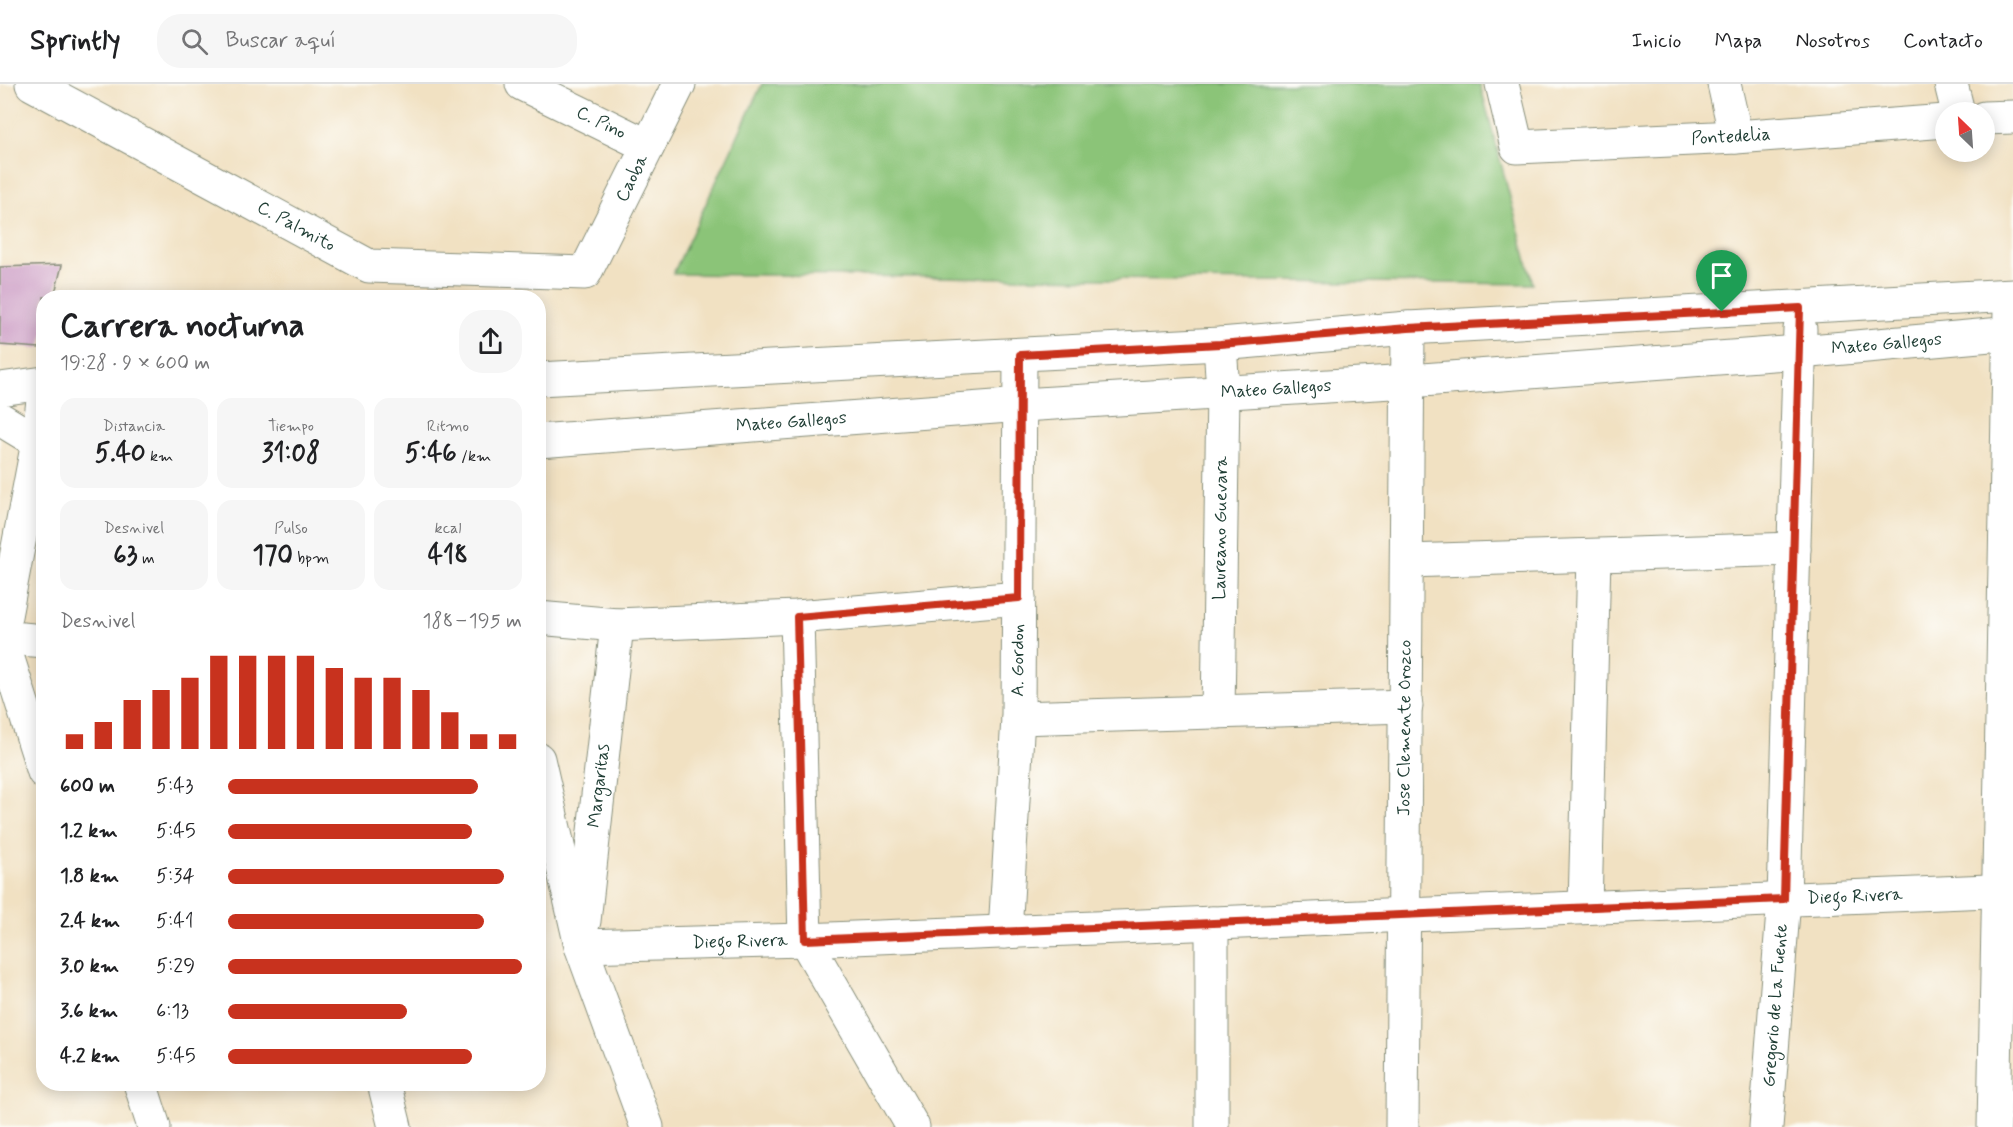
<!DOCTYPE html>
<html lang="es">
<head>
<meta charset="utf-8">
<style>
	:root { --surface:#fff; --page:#f6f6f6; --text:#202124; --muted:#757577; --line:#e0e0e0; --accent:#c8321e }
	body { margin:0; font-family:Mynerve,sans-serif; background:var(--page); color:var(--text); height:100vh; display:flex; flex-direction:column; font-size:22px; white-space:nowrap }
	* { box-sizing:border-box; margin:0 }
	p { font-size:20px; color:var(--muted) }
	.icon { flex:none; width:33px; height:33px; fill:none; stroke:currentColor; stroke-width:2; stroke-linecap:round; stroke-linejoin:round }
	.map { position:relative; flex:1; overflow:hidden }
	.drawer { position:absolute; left:36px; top:206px; width:510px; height:801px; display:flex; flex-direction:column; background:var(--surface); border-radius:24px; box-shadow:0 3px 15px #0003 }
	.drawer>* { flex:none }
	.needle { width:39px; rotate:335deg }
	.fabs { position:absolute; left:1935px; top:18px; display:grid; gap:12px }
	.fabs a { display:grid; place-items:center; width:60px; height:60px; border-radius:50%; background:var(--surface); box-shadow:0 3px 15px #0003; font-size:30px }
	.pin { position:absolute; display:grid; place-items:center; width:51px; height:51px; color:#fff; margin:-62px -26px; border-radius:50% 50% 50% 0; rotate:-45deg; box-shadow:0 0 6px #0007 }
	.pin .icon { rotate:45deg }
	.round { display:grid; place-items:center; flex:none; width:63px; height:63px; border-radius:24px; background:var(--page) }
	.overview { display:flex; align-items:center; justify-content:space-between; height:102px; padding:0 24px }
	h1 { font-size:33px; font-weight:800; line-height:45px }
	.stats { display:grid; grid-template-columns:repeat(3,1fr); gap:9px; height:102px; padding:6px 24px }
	.stats div { display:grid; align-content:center; border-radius:15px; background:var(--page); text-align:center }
	.stats b { font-size:26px; font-weight:800 }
	.stats small { font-size:16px; font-weight:400 }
	.stats p { font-size:16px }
	.chart { height:168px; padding:12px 24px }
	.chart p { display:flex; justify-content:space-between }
	.chart svg { width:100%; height:108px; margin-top:6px; stroke:var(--accent); stroke-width:6 }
	ul { padding:0 24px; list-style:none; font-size:20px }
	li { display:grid; grid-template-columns:96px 72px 1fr; align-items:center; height:45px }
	li i { height:15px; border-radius:8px; background:var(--accent) }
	header { display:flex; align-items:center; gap:36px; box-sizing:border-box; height:84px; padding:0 30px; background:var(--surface); border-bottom:2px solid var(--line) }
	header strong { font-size:28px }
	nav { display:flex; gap:33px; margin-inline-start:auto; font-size:21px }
	.search { width:420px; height:54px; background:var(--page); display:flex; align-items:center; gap:15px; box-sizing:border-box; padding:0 21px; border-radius:24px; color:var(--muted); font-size:22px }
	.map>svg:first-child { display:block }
	.green { fill:#8bc478; stroke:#558056; stroke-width:1.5 }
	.building { fill:#cb9ac4 }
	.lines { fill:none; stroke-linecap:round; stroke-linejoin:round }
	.minor-casing { stroke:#888f7b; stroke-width:35 }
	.minor { stroke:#fff; stroke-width:33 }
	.route-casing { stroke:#fff; stroke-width:12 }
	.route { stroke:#c8321e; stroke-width:8 }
	.labels { text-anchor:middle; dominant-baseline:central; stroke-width:5; stroke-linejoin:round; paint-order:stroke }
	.street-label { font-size:18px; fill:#1f3d34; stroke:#fdfcf7 }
</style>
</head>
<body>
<header>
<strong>Sprintly</strong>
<div class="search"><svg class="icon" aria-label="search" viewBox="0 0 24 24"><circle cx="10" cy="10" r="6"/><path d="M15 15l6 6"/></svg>Buscar aquí</div>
<nav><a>Inicio</a><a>Mapa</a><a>Nosotros</a><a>Contacto</a></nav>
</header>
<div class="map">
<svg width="2013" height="1043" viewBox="0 0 2013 1043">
	<rect width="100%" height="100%" fill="#fdfcf7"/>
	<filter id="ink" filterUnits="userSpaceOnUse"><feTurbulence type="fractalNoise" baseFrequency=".0167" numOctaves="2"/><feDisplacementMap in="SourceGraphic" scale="12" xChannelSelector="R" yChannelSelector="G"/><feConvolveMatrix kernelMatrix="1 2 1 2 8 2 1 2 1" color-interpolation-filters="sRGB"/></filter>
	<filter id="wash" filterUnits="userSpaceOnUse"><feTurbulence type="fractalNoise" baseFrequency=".008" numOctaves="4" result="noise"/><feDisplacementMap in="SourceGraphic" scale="24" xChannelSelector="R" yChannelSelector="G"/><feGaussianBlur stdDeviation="1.35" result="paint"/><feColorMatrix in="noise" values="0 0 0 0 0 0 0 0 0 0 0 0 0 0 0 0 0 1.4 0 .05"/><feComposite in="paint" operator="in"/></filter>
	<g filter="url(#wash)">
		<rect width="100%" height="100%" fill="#f1e1c2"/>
		<!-- green -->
		<path class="green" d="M762 0H1480L1533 200 673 190Z"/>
		<g id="blocks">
			<!-- building -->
			<path class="building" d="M62 181 54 213H44V250L40 264 0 261V183Z"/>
		</g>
	</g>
	<g filter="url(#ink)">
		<use href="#blocks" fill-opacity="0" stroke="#888f7b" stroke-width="1.5"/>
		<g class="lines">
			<!-- minor casing -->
			<g class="minor-casing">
				<g id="minor">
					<path id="s1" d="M32 0 369 182 585 189 679 0"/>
					<path id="s2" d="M522 0 648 62"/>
					<path id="s3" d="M1502 0 1517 63 1736 53 1946 37"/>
					<path d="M1724 0 1736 53"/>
					<path d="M1951 0 1958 28"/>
					<path d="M1984 34 2013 33"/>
					<path d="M538 295 1220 260 1408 244 2013 211"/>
					<path d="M0 305 44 299"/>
					<path d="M44 308 38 358 1 553 44 688"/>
					<path d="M0 335 38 358H44"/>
					<path id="s4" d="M538 357 1022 321 1409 297 1799 268 2013 249"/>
					<path d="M1407 477 1794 465"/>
					<path d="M797 533 805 856 913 1043"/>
					<path d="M538 534 617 541 797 533 1019 514"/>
					<path d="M0 553 44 557"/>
					<path id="s5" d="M1218 628 1223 308 1220 260"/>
					<path d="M1018 634 1406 622"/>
					<path d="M538 675 581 862 647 1043"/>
					<path d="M1585 823 1594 472"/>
					<path id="s6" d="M584 837 617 541"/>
					<path id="s7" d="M1005 848 1018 634 1020 271"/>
					<path id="s8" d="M581 862 805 856 2013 806"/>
					<path d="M140 999 154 1043"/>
					<path d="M384 999 395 1043"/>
					<path d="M1212 1043V839"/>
					<path id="s9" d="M1402 1043 1408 244"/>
					<path id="s10" d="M1766 1043 1784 815 1800 245"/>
					<path d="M1994 1043 2010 226"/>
				</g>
			</g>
			<!-- minor -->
			<use href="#minor" class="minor"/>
		</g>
	</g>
	<g class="lines" filter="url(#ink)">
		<!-- route casing -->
		<g class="route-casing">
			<path id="route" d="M1800 224 1784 815 805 856 797 533 1019 514 1020 271 1220 260 1408 244Z"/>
		</g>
		<!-- route -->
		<use href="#route" class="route"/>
	</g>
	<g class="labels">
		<!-- street labels -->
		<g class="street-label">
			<text stroke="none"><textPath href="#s2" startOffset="88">C. Pino</textPath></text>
			<text stroke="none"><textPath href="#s3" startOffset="279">Pontedelia</textPath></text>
			<text stroke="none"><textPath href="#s1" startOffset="705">Caoba</textPath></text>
			<text stroke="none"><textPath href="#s1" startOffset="300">C. Palmito</textPath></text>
			<text stroke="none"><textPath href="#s4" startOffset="1352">Mateo Gallegos</textPath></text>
			<text stroke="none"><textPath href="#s4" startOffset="740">Mateo Gallegos</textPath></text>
			<text stroke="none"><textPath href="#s4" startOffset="254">Mateo Gallegos</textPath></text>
			<text stroke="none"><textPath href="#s5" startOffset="184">Laureano Guevara</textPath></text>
			<text stroke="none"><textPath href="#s7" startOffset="272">A. Gordon</textPath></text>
			<text stroke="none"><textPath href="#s9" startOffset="399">Jose Clemente Orozco</textPath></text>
			<text stroke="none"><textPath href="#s6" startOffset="136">Margaritas</textPath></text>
			<text stroke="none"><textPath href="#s8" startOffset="1275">Diego Rivera</textPath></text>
			<text stroke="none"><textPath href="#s8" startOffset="159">Diego Rivera</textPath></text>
			<text stroke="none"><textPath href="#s10" startOffset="122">Gregorio de La Fuente</textPath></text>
		</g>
	</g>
</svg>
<div class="fabs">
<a><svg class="needle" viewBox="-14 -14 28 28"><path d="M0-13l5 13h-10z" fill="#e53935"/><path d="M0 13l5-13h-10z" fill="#757577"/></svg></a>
</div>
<div class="pin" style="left:1722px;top:228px;background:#1e9e55"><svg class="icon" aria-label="arrive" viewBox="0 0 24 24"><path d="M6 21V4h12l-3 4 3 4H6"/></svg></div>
<section class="drawer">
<div class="overview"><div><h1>Carrera nocturna</h1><p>19:28 · 9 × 600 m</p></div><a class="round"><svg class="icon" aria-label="share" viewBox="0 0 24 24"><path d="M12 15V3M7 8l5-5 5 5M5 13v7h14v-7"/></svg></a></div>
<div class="stats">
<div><p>Distancia</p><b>5.40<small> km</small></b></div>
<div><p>Tiempo</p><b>31:08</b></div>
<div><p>Ritmo</p><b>5:46<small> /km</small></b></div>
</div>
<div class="stats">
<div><p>Desnivel</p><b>63<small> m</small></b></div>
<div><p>Pulso</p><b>170<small> bpm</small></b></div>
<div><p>kcal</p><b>418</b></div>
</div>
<div class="chart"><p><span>Desnivel</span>188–195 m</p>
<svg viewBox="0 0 160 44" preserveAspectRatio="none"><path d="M5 44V38M15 44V33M25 44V24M35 44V20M45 44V15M55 44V6M65 44V6M75 44V6M85 44V6M95 44V11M105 44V15M115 44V15M125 44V20M135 44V29M145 44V38M155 44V38"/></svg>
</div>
<ul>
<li><b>600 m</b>5:43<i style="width:85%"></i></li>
<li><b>1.2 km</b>5:45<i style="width:83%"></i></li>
<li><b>1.8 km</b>5:34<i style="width:94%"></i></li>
<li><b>2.4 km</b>5:41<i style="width:87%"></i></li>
<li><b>3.0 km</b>5:29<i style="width:100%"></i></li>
<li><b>3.6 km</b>6:13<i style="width:61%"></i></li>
<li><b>4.2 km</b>5:45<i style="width:83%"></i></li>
</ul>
</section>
</div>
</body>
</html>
